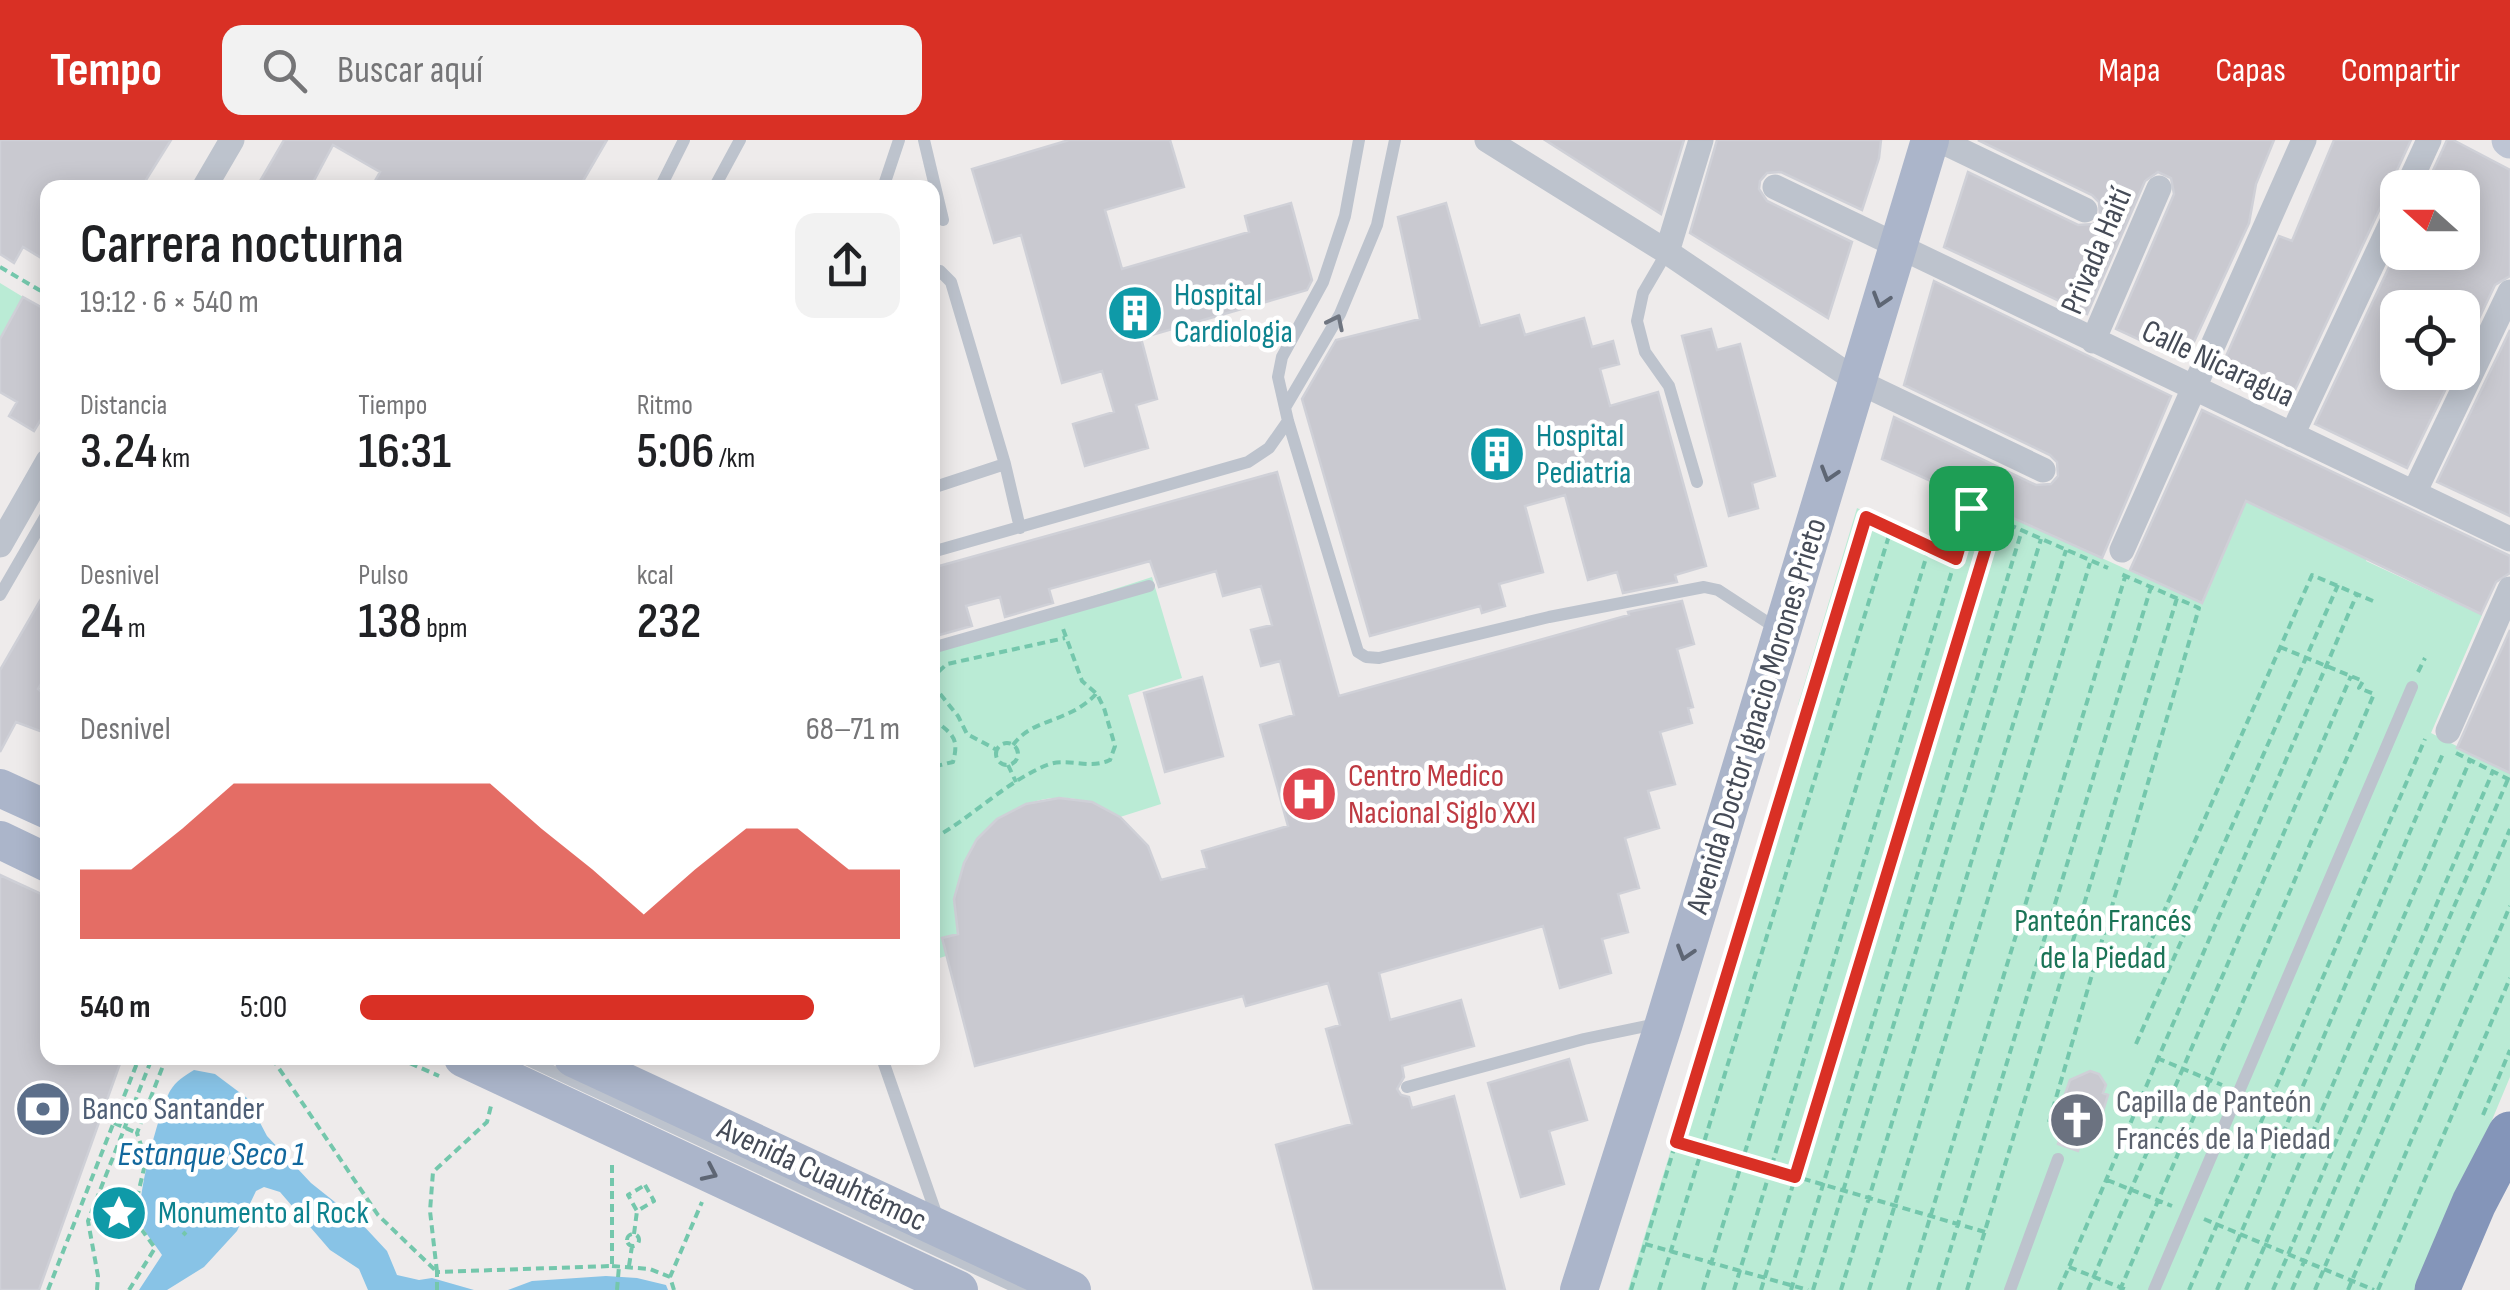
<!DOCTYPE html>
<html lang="es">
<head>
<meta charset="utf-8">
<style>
	:root { --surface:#fff; --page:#f2f2f2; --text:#202124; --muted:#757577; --accent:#d93025 }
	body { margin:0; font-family:"Sofia Sans Condensed",sans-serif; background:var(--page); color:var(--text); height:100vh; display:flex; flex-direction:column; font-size:38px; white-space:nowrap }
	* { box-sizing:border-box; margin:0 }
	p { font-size:32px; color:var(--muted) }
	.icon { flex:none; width:55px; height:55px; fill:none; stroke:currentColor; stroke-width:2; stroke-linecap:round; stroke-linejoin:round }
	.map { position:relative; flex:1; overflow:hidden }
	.details { position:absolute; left:40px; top:40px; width:900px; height:885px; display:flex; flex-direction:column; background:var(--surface); border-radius:20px; box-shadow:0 5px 25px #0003 }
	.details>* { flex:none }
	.needle { width:65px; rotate:291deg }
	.controls { position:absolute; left:2380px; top:30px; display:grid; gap:20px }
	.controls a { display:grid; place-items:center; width:100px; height:100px; border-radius:20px; background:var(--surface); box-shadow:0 5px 25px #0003; font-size:50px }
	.pin { position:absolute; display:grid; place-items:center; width:85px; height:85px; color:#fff; margin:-42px; border-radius:20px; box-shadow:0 5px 15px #0006 }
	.round { display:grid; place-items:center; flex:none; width:105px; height:105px; border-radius:20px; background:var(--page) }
	.head { display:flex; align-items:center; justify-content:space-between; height:170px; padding:0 40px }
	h1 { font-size:55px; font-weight:600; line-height:75px }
	.stats { display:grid; grid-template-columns:repeat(3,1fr); gap:15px; height:170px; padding:10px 40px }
	.stats div { display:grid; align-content:center }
	.stats b { font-size:50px; font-weight:600 }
	.stats small { font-size:28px; font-weight:400 }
	.stats p { font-size:28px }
	.chart { height:280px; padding:20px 40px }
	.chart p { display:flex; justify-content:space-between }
	.chart svg { width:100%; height:180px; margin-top:10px; fill:var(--accent); opacity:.7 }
	ul { padding:0 40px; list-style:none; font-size:32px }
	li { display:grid; grid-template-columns:160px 120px 1fr; align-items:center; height:75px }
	li i { height:25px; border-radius:12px; background:var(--accent) }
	header { display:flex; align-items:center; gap:60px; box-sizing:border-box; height:140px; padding:0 50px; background:var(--accent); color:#fff }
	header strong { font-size:48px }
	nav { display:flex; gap:55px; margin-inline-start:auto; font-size:35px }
	.search { width:700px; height:90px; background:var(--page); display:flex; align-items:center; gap:25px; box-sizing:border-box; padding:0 35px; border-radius:20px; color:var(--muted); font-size:38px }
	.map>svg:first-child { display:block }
	.green { fill:#baebd5 }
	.water { fill:#88c3e6 }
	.building { fill:#c9c9d0; stroke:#cfd0d7; stroke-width:2.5 }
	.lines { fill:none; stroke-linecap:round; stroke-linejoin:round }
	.path { stroke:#74c7ac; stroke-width:4; stroke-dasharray:8 5; stroke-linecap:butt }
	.lane { stroke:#bdc3cd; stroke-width:12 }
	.street { stroke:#bdc3cd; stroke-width:25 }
	.secondary { stroke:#bec5d4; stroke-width:35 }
	.primary { stroke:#abb5ca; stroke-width:38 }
	.highway { stroke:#8495b9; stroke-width:45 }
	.oneway { stroke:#5e6674 }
	.oneway2 { stroke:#6f7580 }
	.route-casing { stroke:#fff; stroke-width:20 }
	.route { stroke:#d93025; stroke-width:12 }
	.labels { text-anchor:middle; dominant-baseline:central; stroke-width:9; stroke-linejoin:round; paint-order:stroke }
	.street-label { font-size:32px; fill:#454b57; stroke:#fff }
	.culture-label { font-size:32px; fill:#0d838f; stroke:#fff; text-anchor:start }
	.health-label { font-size:32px; fill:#be3a42; stroke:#fff; text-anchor:start }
	.park-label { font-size:32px; fill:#1a7456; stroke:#fff }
	.worship-label { font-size:32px; fill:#5b616d; stroke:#fff; text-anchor:start }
	.service-label { font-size:32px; fill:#4e5e75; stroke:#fff; text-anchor:start }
	.water-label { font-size:35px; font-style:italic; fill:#12689d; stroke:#fff }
</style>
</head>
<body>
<header>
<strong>Tempo</strong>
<div class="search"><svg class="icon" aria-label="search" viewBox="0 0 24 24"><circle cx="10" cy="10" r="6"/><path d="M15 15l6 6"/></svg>Buscar aquí</div>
<nav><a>Mapa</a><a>Capas</a><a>Compartir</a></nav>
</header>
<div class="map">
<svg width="2510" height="1150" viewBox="0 0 2510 1150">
	<rect width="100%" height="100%" fill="#eeebeb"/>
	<!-- green -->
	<path class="green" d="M0 143 23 157 0 199Z
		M2376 352 2393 360 2366 421 2482 475 2431 593 2510 633V937L2421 1150H1628L1804 575 1798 565 1857 368 1945 409 1969 358 2201 463 2246 361 2350 411Z
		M1152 437 1182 538 1128 555 1161 664 1120 677C1111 672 1102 666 1092 663 1025 641 967 692 955 755 953 767 957 781 958 794L942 798 946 816 933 820V508Z"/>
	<!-- water -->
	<path class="water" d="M194 930 215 934 247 958 267 996 311 1043 360 1082 387 1111 397 1135 419 1140 432 1138 474 1150H368L359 1129 330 1110 280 1052 264 1047 256 1051 237 1091 204 1127 167 1150H139L162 1115C156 1105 144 1093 141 1082 135 1061 159 971 170 951 176 941 184 936 194 930Z
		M606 1136 637 1138 666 1145 668 1150H508L532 1141Z"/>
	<!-- building -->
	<path class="building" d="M0 0H171L141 48H48V122L23 107 14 123 0 114Z
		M284 0H607L579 48H371L380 32 333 5 310 48H256Z
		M1069 0H1170L1184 47 1105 70 1122 129 1249 92 1245 76 1291 63 1312 140 1307 150 1141 198 1157 259 1136 265 1148 308 1085 326 1073 284 1114 272 1102 231 1062 243 1021 95 994 103 972 29Z
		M1545 0H1684L1661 74Z
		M1717 0H1881L1879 18 1862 70 1781 32 1767 33 1760 41 1759 49 1767 61 1852 102 1828 178 1690 93Z
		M1978 0H2274L2256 44 2249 83 2185 221 2116 189 2174 54 2171 38 2158 32 2145 41 2087 174 1944 107 1968 32 2078 85 2093 84 2100 76 2099 62 2092 55Z
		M2334 0H2411L2392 41V54L2383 62 2286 269 2217 237 2279 96 2292 101Z
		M2447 0H2453L2510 30V136L2495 145 2462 214V168H2398V232H2454L2407 328 2315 284 2398 108V112H2462V48H2425Z
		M1446 63 1480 186 1519 175 1525 195 1584 178 1592 207 1613 201 1619 224 1600 229 1610 266 1658 252 1706 426 1675 435 1677 442 1623 453 1617 432 1588 440 1565 355 1525 366 1543 432 1499 444 1505 466 1482 473 1480 466 1370 496 1302 259 1336 200 1420 179 1398 77Z
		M1934 141 2171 256 2102 418 1882 319 1894 277 2036 345 2051 344 2058 336 2057 322 2050 315 1904 245Z
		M23 157 48 171V268L34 291 9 276 17 262 0 252V199Z
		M1711 189 1717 210 1740 204 1775 336 1752 343 1758 368 1729 376 1682 196Z
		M2510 190V376L2437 342Z
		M2202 270 2510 416V433L2496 442 2481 474 2246 361 2202 463 2130 430Z
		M1277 332 1339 556 1629 475 1628 472 1682 461 1694 504 1677 509 1693 567 1688 568 1692 583 1660 592 1675 644 1648 651 1659 688 1625 698 1639 748 1618 754 1628 792 1602 799 1611 833 1560 848 1543 786 1379 833 1390 880 1461 860 1474 906 1402 926 1404 937 1397 949 1401 955 1409 957 1412 968 1454 956 1505 1150H1314L1276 1005 1352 984 1326 889 1340 885 1328 843 1246 866 1243 856 975 926 942 798 958 794 954 759 964 723 977 699 997 679 1026 664 1059 658 1092 662 1120 677 1148 706 1161 740 1207 728 1202 711 1288 686 1260 585 1294 575 1280 521 1261 526 1251 490 1272 485 1261 446 1223 456 1216 431 1159 447 1150 421 1049 449 1053 463 1005 477 1000 457 966 466 972 486 932 497V428Z
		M48 447V533L38 549 48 557V594L16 582 0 612V530Z
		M2510 490V633L2457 608Z
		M1202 537 1223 616 1165 632 1144 553Z
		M0 735 48 757V918H122L39 1150H0Z
		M1569 919 1587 980 1549 991 1564 1044 1521 1057 1488 943Z
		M2090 931 2099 934 2106 945 2103 953 2108 955 2103 971 2093 967 2078 1011 2058 1004 2073 961 2064 957 2070 940Z"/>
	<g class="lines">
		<!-- path -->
		<path class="path" d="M0 127 41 151 48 140
			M2418 532 2425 518
			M932 543 938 532 947 524 1065 498
			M932 544 958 576 967 594 997 610
			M932 578C951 594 960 596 953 622L932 627
			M996 614a11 11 0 1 1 22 0a11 11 0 1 1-22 0Z
			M1013 605C1032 578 1069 583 1096 554
			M2456 613 2510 640
			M1008 625 1016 642
			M932 699C972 678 1005 642 1047 625 1068 617 1089 630 1110 620L1115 606 1104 568 1097 554 1082 541 1062 486
			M2147 810 2312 435 2373 461
			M2136 904 2338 445
			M272 918 378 1075 437 1132
			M398 918 439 936
			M2157 918 2222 945
			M2483 975 2510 910
			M2049 982 2199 468 2121 434
			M114 983 137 993
			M1678 1002 1985 1092
			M2107 1040 2172 1066
			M645 1045 654 1061 637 1071 628 1055Z
			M2204 1079 2374 1150
			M183 1092 186 1095
			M627 1100a6 6 0 1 1 12 0a6 6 0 1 1-12 0Z
			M634 1094 637 1071
			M1645 1104 1808 1150
			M612 1126 650 1129 670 1137
			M629 1126 632 1106
			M2069 1127 2127 1150
			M437 1132 430 1071 433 1032 487 982 492 962
			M48 1150 139 918
			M97 1150 98 1136 88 1081 152 918
			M129 1150 155 1108 139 1086 137 1058 146 1020 137 993 166 918
			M437 1150V1132L612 1126V1020
			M617 1150 619 1126
			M674 1150 670 1137 702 1062
			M1631 1150 1866 377 1954 418
			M1659 1150 1891 389
			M1703 1150 1929 408
			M1734 1150 1971 368 2108 428
			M1761 1150 1995 379
			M1791 1150 2022 390
			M1813 1150 2041 399
			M1841 1150 2066 410
			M1869 1150 2090 423
			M1908 1150 2125 437
			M1938 1150 2151 447
			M1967 1150 2177 458
			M2059 1150 2357 454
			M2088 1150 2351 536
			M2120 1150 2374 554 2359 548 2363 541 2280 507
			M2189 1150 2425 599
			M2217 1150 2444 611
			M2246 1150 2470 620
			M2273 1150 2493 631
			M2292 1150 2508 639
			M2315 1150 2510 689
			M2348 1150 2510 766
			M2378 1150 2510 838"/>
		<!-- lane -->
		<path class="lane" d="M924 0 943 80
			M1359 0 1345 76 1323 142 1282 217 1278 237 1288 281 1358 512 1366 517 1379 518 1549 477 1704 447 1718 450 1776 488
			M660 48 684 0
			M714 48 740 0
			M883 48 899 0
			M1667 112 1643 153 1637 181 1645 212 1669 246 1697 342
			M932 130 940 131 951 142 1005 324 932 348
			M1286 266 1340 174 1377 85 1395 0
			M1005 324 1020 388
			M932 412 1248 322 1269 308 1288 281
			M0 455 48 372
			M932 508 1149 446
			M524 918 1022 1150
			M882 918 938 1079
			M1407 947 1584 899 1656 884
			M2010 1150 2058 1019
			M2154 1150 2412 547"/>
		<!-- street -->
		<path class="street" d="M1487 0 1667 112 1857 241 2043 330
			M1939 0 2085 70
			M1775 47 2510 399
			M204 48 232 0
			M2407 48 2429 0
			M1667 112 1701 0
			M2093 201 2159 48
			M2292 295 2398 69
			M2414 353 2510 152
			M0 405 48 321
			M2122 410 2304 0
			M2448 591 2510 449"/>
		<!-- secondary -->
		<path class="secondary" d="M2509 0 2510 1"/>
		<!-- primary -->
		<path class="primary" d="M0 648 48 670
			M0 700 48 723
			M463 918 959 1150
			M573 918 1072 1150
			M1579 1150 1664 883 1930 0"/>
		<!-- highway -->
		<path class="highway" d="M2437 1150 2474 1063 2510 994"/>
	</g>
	<!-- one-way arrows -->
	<defs><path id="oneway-chevron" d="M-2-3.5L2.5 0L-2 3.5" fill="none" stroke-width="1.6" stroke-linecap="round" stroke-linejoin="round" transform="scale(2.5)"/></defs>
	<g class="oneway">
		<use href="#oneway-chevron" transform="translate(1881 160) rotate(107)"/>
		<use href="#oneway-chevron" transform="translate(1829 334) rotate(107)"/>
		<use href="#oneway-chevron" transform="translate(1685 813) rotate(107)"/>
		<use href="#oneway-chevron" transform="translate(710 1033) rotate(25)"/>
	</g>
	<use class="oneway2" href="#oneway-chevron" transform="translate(1336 182) rotate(-64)"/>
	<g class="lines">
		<!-- route casing -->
		<g class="route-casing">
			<path id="route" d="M1971 368 1995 378 1795 1037 1676 1002 1866 377 1956 419Z"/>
		</g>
		<!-- route -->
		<use href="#route" class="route"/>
	</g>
	<!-- icons -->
	<defs>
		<g id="building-disc" transform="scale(2.875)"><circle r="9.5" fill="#0f9aa8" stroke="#fff"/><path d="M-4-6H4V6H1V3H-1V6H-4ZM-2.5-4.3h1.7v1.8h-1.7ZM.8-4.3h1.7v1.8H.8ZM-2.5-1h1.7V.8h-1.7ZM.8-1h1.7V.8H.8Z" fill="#fff"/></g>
		<g id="hospital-disc" transform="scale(2.875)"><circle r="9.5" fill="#e0444e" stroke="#fff"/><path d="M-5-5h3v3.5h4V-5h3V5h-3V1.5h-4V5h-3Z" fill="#fff"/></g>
		<g id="bank-disc" transform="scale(2.875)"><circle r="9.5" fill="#5c6f8a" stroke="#fff"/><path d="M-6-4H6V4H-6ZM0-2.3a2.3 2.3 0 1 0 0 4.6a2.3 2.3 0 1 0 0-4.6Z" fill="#fff"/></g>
		<g id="church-disc" transform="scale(2.875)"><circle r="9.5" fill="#6b7280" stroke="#fff"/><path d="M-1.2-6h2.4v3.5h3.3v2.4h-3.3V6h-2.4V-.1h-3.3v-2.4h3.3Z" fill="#fff"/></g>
		<g id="sight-disc" transform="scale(2.875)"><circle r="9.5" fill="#0f9aa8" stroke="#fff"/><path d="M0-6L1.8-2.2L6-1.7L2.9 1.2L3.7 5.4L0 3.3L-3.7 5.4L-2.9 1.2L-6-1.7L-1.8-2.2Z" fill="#fff"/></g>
	</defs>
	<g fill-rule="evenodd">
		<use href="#building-disc" x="1135" y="173"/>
		<use href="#building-disc" x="1497" y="314"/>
		<use href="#hospital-disc" x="1309" y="654"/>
		<use href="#bank-disc" x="43" y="969"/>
		<use href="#church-disc" x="2077" y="980"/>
		<use href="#sight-disc" x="119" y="1073"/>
	</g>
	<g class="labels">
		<!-- street labels -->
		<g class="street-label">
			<text transform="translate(2097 111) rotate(-67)">Privada Haití</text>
			<text transform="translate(2218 224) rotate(25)">Calle Nicaragua</text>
			<text transform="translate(1757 576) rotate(-73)">Avenida Doctor Ignacio Morones Prieto</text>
			<text transform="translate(822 1035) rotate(25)">Avenida Cuauhtémoc</text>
		</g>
		<!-- culture labels -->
		<g class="culture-label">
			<text x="1174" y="155">Hospital<tspan x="1174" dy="37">Cardiologia</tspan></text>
			<text x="1536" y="296">Hospital<tspan x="1536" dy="37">Pediatria</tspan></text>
			<text x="158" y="1073">Monumento al Rock</text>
		</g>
		<!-- health labels -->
		<g class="health-label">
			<text x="1348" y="636">Centro Medico<tspan x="1348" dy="37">Nacional Siglo XXI</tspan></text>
		</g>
		<!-- park labels -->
		<g class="park-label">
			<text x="2103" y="781">Panteón Francés<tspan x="2103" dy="37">de la Piedad</tspan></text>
		</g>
		<!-- worship labels -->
		<g class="worship-label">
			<text x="2116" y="962">Capilla de Panteón<tspan x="2116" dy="37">Francés de la Piedad</tspan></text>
		</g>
		<!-- service labels -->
		<g class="service-label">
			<text x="82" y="969">Banco Santander</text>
		</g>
		<!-- water labels -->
		<g class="water-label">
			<text x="211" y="1014">Estanque Seco 1</text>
		</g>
	</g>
</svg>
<div class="controls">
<a><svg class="needle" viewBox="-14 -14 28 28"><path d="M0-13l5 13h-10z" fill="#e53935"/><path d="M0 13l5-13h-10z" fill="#757577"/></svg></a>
<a><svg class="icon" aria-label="locate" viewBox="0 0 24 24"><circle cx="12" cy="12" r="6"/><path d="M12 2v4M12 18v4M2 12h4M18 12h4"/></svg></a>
</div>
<div class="pin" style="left:1971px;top:368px;background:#1e9e55"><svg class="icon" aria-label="arrive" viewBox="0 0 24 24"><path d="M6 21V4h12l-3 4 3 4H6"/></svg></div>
<section class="details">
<div class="head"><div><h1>Carrera nocturna</h1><p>19:12 · 6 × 540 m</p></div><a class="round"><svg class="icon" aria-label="share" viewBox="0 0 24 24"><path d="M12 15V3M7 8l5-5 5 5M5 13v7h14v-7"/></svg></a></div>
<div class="stats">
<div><p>Distancia</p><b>3.24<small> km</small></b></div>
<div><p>Tiempo</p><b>16:31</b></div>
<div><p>Ritmo</p><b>5:06<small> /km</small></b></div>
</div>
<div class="stats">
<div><p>Desnivel</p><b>24<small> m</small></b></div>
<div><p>Pulso</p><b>138<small> bpm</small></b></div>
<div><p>kcal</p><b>232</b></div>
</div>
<div class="chart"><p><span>Desnivel</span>68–71 m</p>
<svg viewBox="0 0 160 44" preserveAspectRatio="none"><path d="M0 44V27L10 27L20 17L30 6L40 6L50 6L60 6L70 6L80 6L90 17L100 27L110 38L120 27L130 17L140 17L150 27L160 27V44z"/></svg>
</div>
<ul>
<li><b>540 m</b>5:00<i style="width:84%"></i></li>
</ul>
</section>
</div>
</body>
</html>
